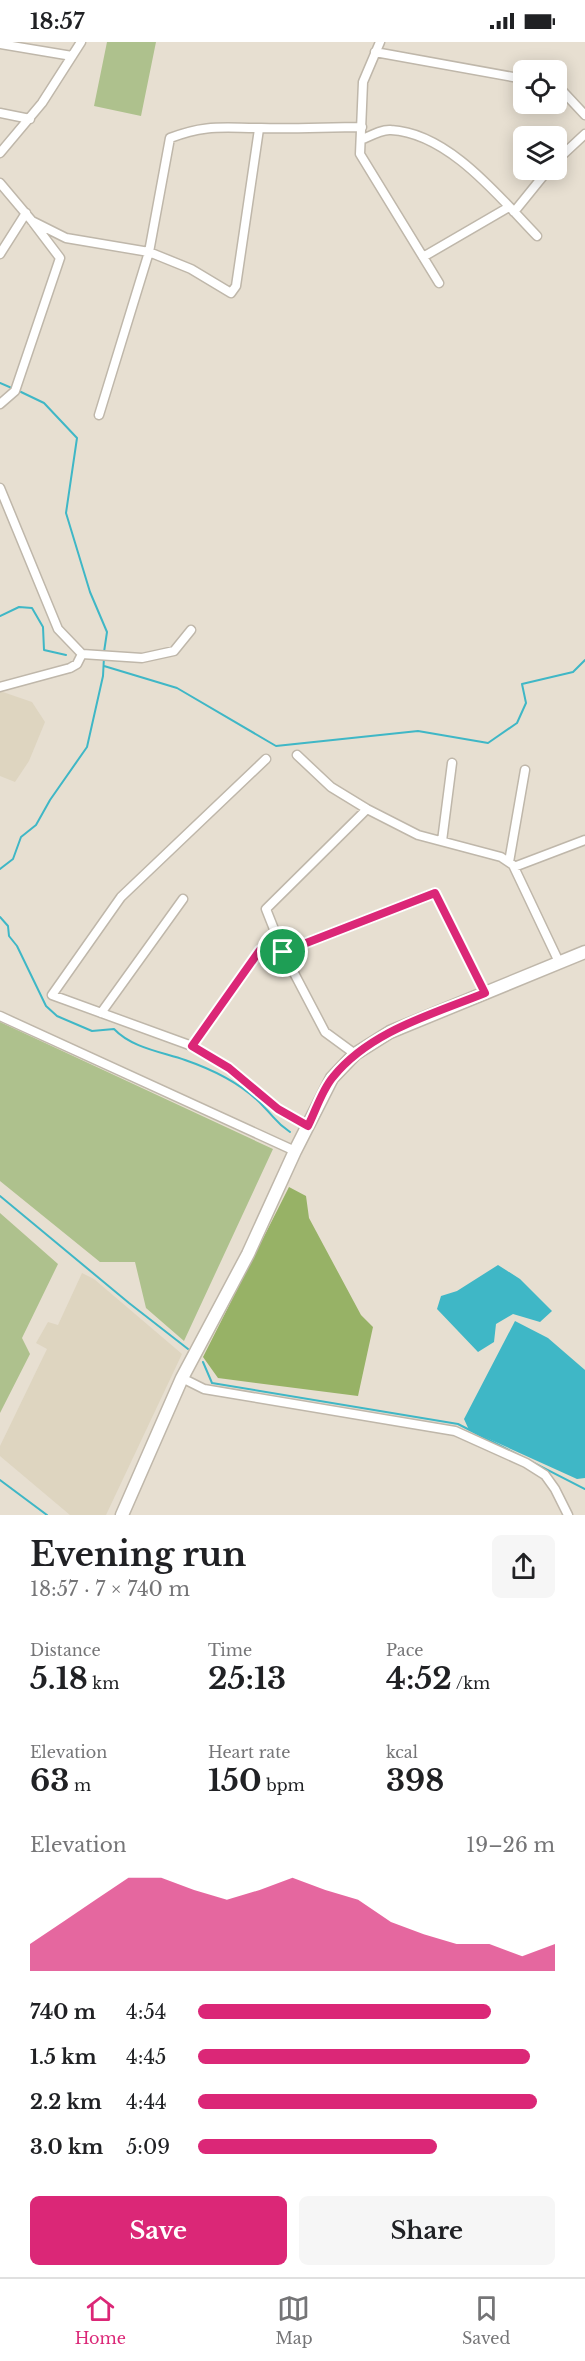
<!DOCTYPE html>
<html lang="en">
<head>
<meta charset="utf-8">
<style>
	:root { --surface:#fff; --page:#f6f6f6; --text:#202124; --muted:#757577; --line:#e0e0e0; --accent:#db2777 }
	body { margin:0; font-family:"Libre Baskerville",serif; background:var(--page); color:var(--text); height:100vh; display:flex; flex-direction:column; font-size:22px; white-space:nowrap }
	* { box-sizing:border-box; margin:0 }
	p { font-size:20px; color:var(--muted) }
	.icon { flex:none; width:33px; height:33px; fill:none; stroke:currentColor; stroke-width:2; stroke-linecap:round; stroke-linejoin:round }
	.map { position:relative; height:1473px; overflow:hidden }
	.panel { display:flex; flex-direction:column; background:var(--surface); flex:1 }
	.panel>* { flex:none }
	.controls { position:absolute; left:513px; top:18px; display:grid; gap:12px }
	.controls a { display:grid; place-items:center; width:54px; height:54px; border-radius:9px; background:var(--surface); box-shadow:0 3px 15px #0003; font-size:30px }
	.pin { position:absolute; display:grid; place-items:center; width:51px; height:51px; color:#fff; margin:-26px; border:3px solid #fff; border-radius:50%; box-shadow:0 2px 6px #0007 }
	.round { display:grid; place-items:center; flex:none; width:63px; height:63px; border-radius:9px; background:var(--page) }
	.summary { display:flex; align-items:center; justify-content:space-between; height:102px; padding:0 30px }
	h1 { font-size:33px; font-weight:800; line-height:45px }
	.metrics { display:grid; grid-template-columns:repeat(3,1fr); gap:9px; height:102px; padding:6px 30px }
	.metrics div { display:grid; align-content:center }
	.metrics b { font-size:30px; font-weight:800 }
	.metrics small { font-size:16px; font-weight:400 }
	.metrics p { font-size:16px }
	.chart { height:168px; padding:12px 30px }
	.chart p { display:flex; justify-content:space-between }
	.chart svg { width:100%; height:108px; margin-top:6px; fill:var(--accent); opacity:.7 }
	.action { display:flex; gap:12px; margin-top:auto; padding:12px 30px }
	.action a { flex:1; height:69px; border-radius:9px; background:var(--accent); color:#fff; font-size:24px; font-weight:800; line-height:69px; text-align:center }
	.action a+a { background:var(--page); color:var(--text) }
	ul { padding:0 30px; list-style:none; font-size:20px }
	li { display:grid; grid-template-columns:96px 72px 1fr; align-items:center; height:45px }
	li i { height:15px; border-radius:8px; background:var(--accent) }
	.status { display:flex; justify-content:space-between; align-items:center; height:42px; padding:0 30px; background:var(--surface); direction:ltr }
	.status svg { height:16px; fill:currentColor }
	.tab-bar { display:flex; justify-content:space-around; align-items:center; height:84px; border-top:2px solid var(--line); background:var(--surface); font-size:16px; color:var(--muted) }
	.tab-bar a { display:grid; justify-items:center; gap:3px }
	.tab-bar .active { color:var(--accent) }
	.map>svg:first-child { display:block }
	.industrial { fill:#ded5c0 }
	.green { fill:#aec18d }
	.forest { fill:#97b266 }
	.water { fill:#3fb7c6 }
	.lines { fill:none; stroke-linecap:round; stroke-linejoin:round }
	.stream { stroke:#3fb7c6; stroke-width:2 }
	.minor-casing { stroke:#bfb7aa; stroke-width:11 }
	.secondary-casing { stroke:#bfb7aa; stroke-width:15 }
	.minor { stroke:#fff; stroke-width:8 }
	.secondary { stroke:#fff; stroke-width:12 }
	.route-casing { stroke:#fff; stroke-width:12 }
	.route { stroke:#db2777; stroke-width:8 }
</style>
</head>
<body>
<div class="status"><b>18:57</b><svg viewBox="0 0 49 12"><path d="M0 12V9h3v3zM5 12V6h3v6zM10 12V3h3v9zM15 12V0h3v12zM26 1h20v11H26zM47 4h2v5h-2z"/></svg></div>
<div class="map">
<svg width="585" height="1473" viewBox="0 0 585 1473">
	<rect width="100%" height="100%" fill="#e7dfd1"/>
	<!-- industrial -->
	<path class="industrial" d="M0 649 32 660 45 680 29 719 15 740 0 734Z
		M82 1231 94 1237 182 1312 106 1473H70L0 1414V1404L47 1307 36 1301 48 1280 58 1283Z"/>
	<!-- green -->
	<path class="green" d="M107 0H156L141 74 94 64Z
		M0 980 273 1107 184 1299 146 1266 135 1220H100L0 1139Z
		M0 1171 58 1222 22 1296 30 1312 0 1371Z"/>
	<!-- forest -->
	<path class="forest" d="M289 1145 306 1154 309 1176 361 1273 373 1285 358 1354 218 1336 203 1315Z"/>
	<!-- water -->
	<path class="water" d="M498 1223 520 1237 552 1269 540 1280 513 1272 496 1282 494 1300 478 1310 437 1267 441 1254 457 1249Z
		M515 1279 548 1296 585 1328V1436L577 1437 469 1388 464 1377Z"/>
	<g class="lines">
		<!-- stream -->
		<path class="stream" d="M0 341 14 347
			M19 349 44 361 77 396 66 471 90 550 107 590 104 610
			M0 574 19 565 32 566 43 585 44 608 66 613
			M104 624 177 646 276 704 418 689 488 701 517 681 526 661 522 642 573 630 585 618
			M0 827 13 817 21 795 36 783 50 758 87 705 103 634 104 615
			M0 875 8 884 9 894 17 904 46 964 57 974 92 989 114 987C132 1006 162 1010 185 1018 214 1028 243 1042 264 1065 276 1077 275 1080 290 1090
			M0 1154 129 1261 188 1307
			M203 1320 212 1341 458 1382 585 1447
			M0 1438 47 1473"/>
		<!-- minor casing -->
		<g class="minor-casing">
			<path id="minor" d="M380 0 363 40 360 112 439 241
				M0 2 72 14
				M375 10 524 37
				M556 42 585 73
				M0 71 30 77
				M361 98C370 94 382 87 391 88 449 91 500 156 537 194
				M0 111 42 61 81 0
				M556 119 585 92
				M0 141 32 179 60 216 15 349 0 362
				M514 170 548 128
				M32 179 66 196 149 210 191 227 231 251 236 244 259 87
				M0 212 26 171
				M423 215 509 165
				M99 373 149 210 170 96C206 82 223 86 261 86 294 87 328 85 362 85
				M0 446 58 587 82 612 142 616 174 609 191 588
				M0 645 70 626 77 622 82 612
				M297 713 331 745 367 767 418 793 501 815 513 823 559 920
				M266 717 121 855 52 953 192 1004 229 1026 278 1067 308 1084
				M442 799 452 721
				M509 820 525 728
				M514 825 585 798
				M101 971 183 857
				M0 974 295 1109
				M192 1004 260 908 283 910 435 851 485 951
				M355 1012 325 990 283 910 266 867 367 767
				M182 1336 204 1347 455 1389 526 1421 545 1433 555 1447 568 1473"/>
		</g>
		<!-- secondary casing -->
		<g class="secondary-casing">
			<path id="secondary" d="M122 1473 182 1336 248 1212 295 1109 332 1036 355 1012 390 990 585 910"/>
		</g>
		<!-- minor -->
		<use href="#minor" class="minor"/>
		<!-- secondary -->
		<use href="#secondary" class="secondary"/>
	</g>
	<g class="lines">
		<!-- route casing -->
		<g class="route-casing">
			<path id="route" d="M435 851 485 951C433 972 370 989 333 1035 322 1048 316 1068 308 1084L278 1067 229 1026 192 1004 260 908 283 910Z"/>
		</g>
		<!-- route -->
		<use href="#route" class="route"/>
	</g>
</svg>
<div class="controls">
<a><svg class="icon" aria-label="locate" viewBox="0 0 24 24"><circle cx="12" cy="12" r="6"/><path d="M12 2v4M12 18v4M2 12h4M18 12h4"/></svg></a>
<a><svg class="icon" aria-label="layers" viewBox="0 0 24 24"><path d="M12 4l9 5-9 5-9-5zM3 14l9 5 9-5"/></svg></a>
</div>
<div class="pin" style="left:283px;top:910px;background:#1e9e55"><svg class="icon" aria-label="arrive" viewBox="0 0 24 24"><path d="M6 21V4h12l-3 4 3 4H6"/></svg></div>
</div>
<section class="panel">
<div class="summary"><div><h1>Evening run</h1><p>18:57 · 7 × 740 m</p></div><a class="round"><svg class="icon" aria-label="share" viewBox="0 0 24 24"><path d="M12 15V3M7 8l5-5 5 5M5 13v7h14v-7"/></svg></a></div>
<div class="metrics">
<div><p>Distance</p><b>5.18<small> km</small></b></div>
<div><p>Time</p><b>25:13</b></div>
<div><p>Pace</p><b>4:52<small> /km</small></b></div>
</div>
<div class="metrics">
<div><p>Elevation</p><b>63<small> m</small></b></div>
<div><p>Heart rate</p><b>150<small> bpm</small></b></div>
<div><p>kcal</p><b>398</b></div>
</div>
<div class="chart"><p><span>Elevation</span>19–26 m</p>
<svg viewBox="0 0 160 44" preserveAspectRatio="none"><path d="M0 44V33L10 24L20 15L30 6L40 6L50 11L60 15L70 11L80 6L90 11L100 15L110 24L120 29L130 33L140 33L150 38L160 33V44z"/></svg>
</div>
<ul>
<li><b>740 m</b>4:54<i style="width:82%"></i></li>
<li><b>1.5 km</b>4:45<i style="width:93%"></i></li>
<li><b>2.2 km</b>4:44<i style="width:95%"></i></li>
<li><b>3.0 km</b>5:09<i style="width:67%"></i></li>
</ul>
<div class="action"><a>Save</a><a>Share</a></div>
</section>
<nav class="tab-bar">
<a class="active"><svg class="icon" aria-label="home" viewBox="0 0 24 24"><path d="M3 11l9-7 9 7M6 9v11h12V9"/></svg>Home</a>
<a><svg class="icon" aria-label="map" viewBox="0 0 24 24"><path d="M3 6l6-2 6 2 6-2v14l-6 2-6-2-6 2zM9 4v14M15 6v14"/></svg>Map</a>
<a><svg class="icon" aria-label="saved" viewBox="0 0 24 24"><path d="M7 4h10v16l-5-4-5 4z"/></svg>Saved</a>
</nav>
</body>
</html>
